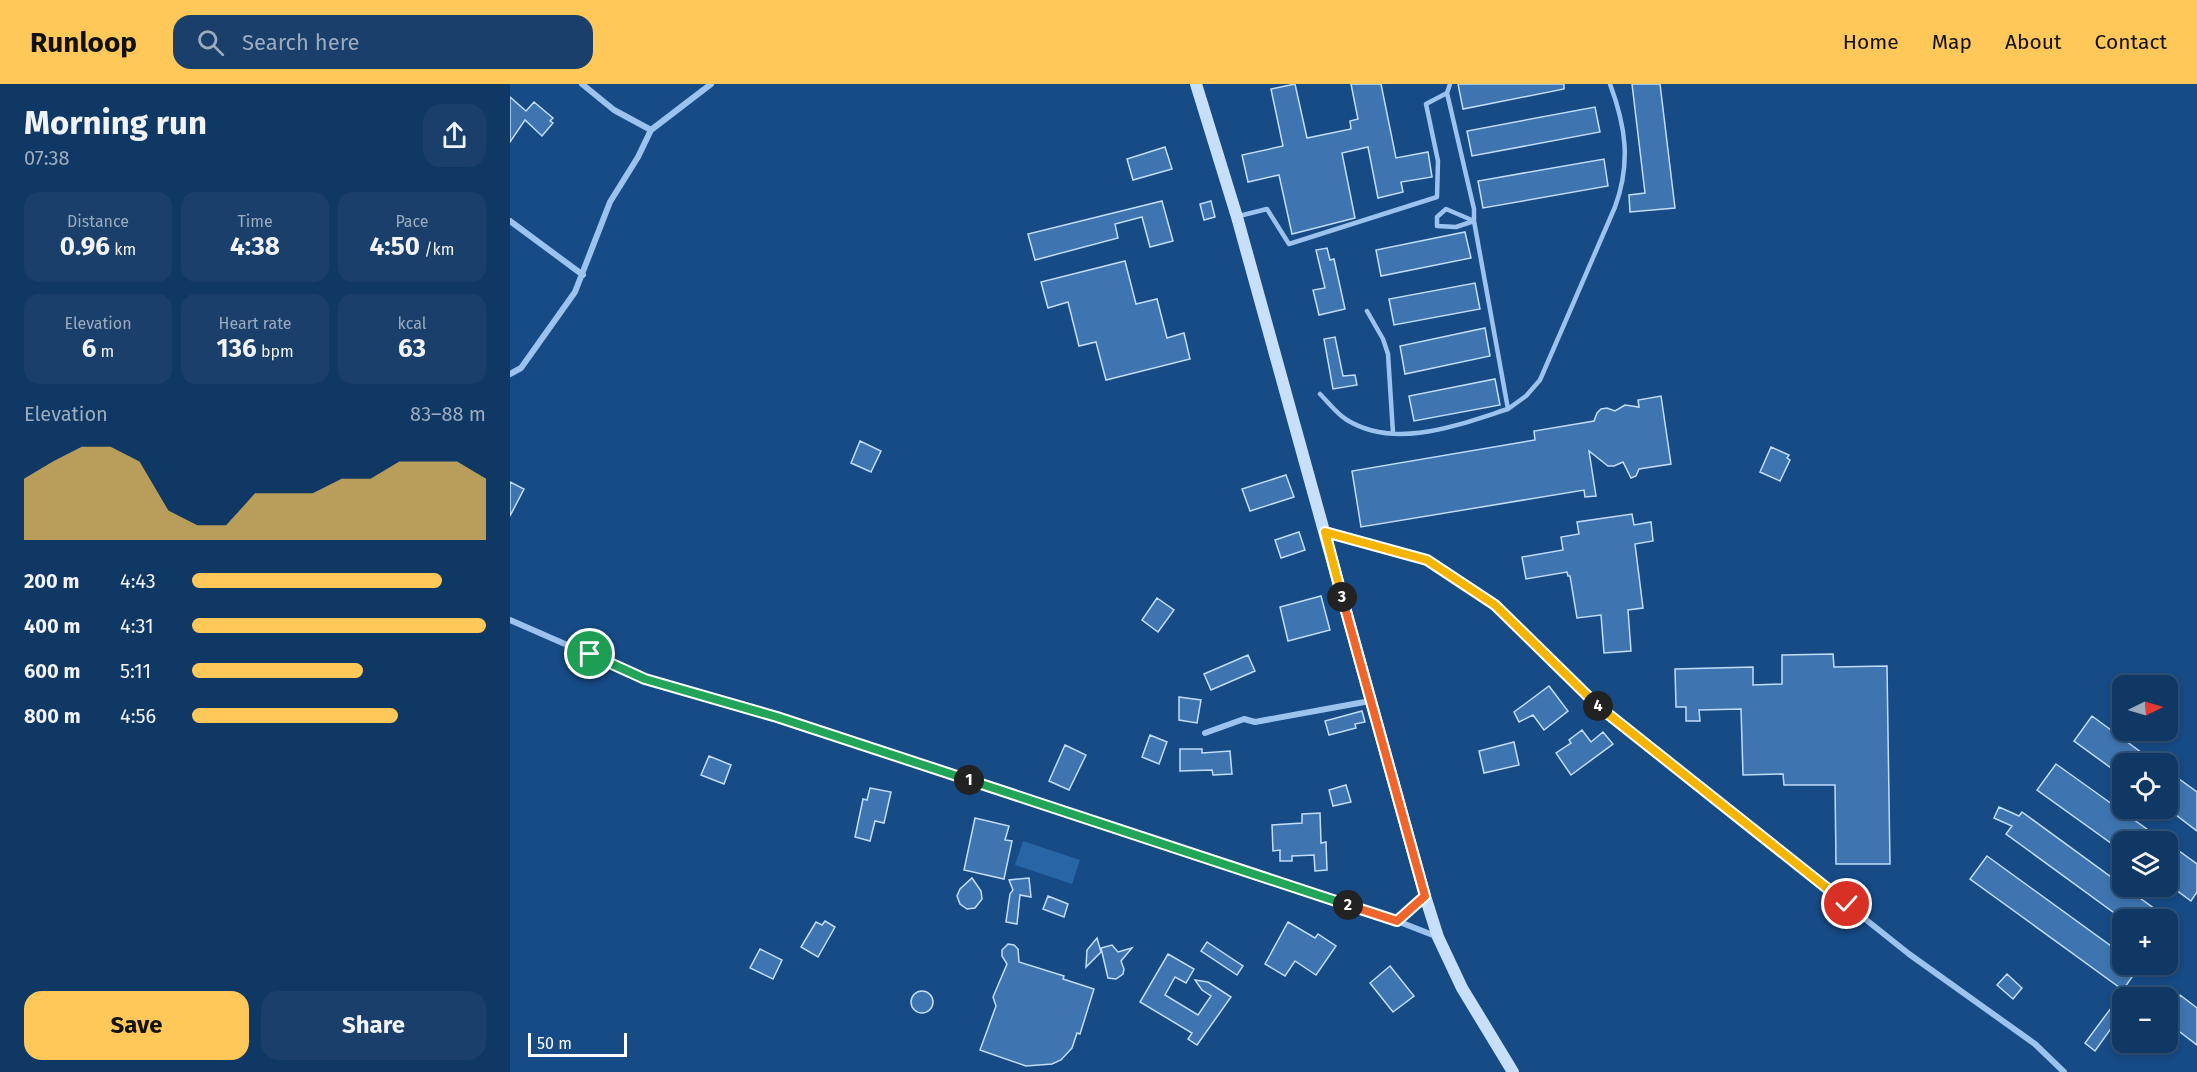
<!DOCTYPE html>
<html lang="en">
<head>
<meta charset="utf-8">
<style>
	:root { --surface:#103864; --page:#193f6a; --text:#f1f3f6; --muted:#9cacbf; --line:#305278; --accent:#ffc858 }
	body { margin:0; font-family:"Fira Sans",sans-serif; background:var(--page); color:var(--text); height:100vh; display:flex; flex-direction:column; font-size:22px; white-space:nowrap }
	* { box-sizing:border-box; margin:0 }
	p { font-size:20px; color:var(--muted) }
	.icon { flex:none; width:33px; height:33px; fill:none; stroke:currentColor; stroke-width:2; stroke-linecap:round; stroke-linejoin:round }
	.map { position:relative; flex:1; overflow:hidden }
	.drawer { display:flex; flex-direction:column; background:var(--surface); width:510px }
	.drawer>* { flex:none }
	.needle { width:39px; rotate:85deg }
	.fabs { position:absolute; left:1602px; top:591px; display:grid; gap:12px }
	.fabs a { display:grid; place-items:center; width:66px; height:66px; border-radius:12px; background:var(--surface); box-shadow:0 3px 9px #0003,0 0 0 2px var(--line); font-size:30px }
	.scale { position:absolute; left:18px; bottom:15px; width:99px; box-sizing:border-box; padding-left:6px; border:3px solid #fff; border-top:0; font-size:16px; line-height:21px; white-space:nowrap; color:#fff; -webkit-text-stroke:4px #164b86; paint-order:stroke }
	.pin { position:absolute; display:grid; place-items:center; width:51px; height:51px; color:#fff; margin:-26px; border:3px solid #fff; border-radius:50%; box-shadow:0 2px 6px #0007 }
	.km { position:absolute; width:30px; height:30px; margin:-15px; border-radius:50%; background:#222; color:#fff; font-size:16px; line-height:30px; text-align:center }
	.round { display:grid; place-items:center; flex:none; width:63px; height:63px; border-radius:18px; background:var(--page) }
	.summary { display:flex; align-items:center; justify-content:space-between; height:102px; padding:0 24px }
	h1 { font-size:33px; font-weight:700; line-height:45px }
	.metrics { display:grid; grid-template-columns:repeat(3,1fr); gap:9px; height:102px; padding:6px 24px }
	.metrics div { display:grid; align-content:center; border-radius:15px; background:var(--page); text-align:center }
	.metrics b { font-size:26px; font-weight:700 }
	.metrics small { font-size:16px; font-weight:400 }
	.metrics p { font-size:16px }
	.chart { height:168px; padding:12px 24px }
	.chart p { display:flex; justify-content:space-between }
	.chart svg { width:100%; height:108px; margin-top:6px; fill:var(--accent); opacity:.7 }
	.primary-button { display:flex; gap:12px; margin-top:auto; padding:12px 24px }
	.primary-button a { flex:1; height:69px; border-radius:18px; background:var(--accent); color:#111; font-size:24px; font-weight:700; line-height:69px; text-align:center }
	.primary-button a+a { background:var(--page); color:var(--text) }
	ul { padding:0 24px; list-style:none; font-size:20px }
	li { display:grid; grid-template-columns:96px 72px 1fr; align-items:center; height:45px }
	li i { height:15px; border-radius:8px; background:var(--accent) }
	header { display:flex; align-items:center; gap:36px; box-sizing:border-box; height:84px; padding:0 30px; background:var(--accent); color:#111 }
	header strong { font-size:28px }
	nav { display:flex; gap:33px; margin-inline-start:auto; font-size:21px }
	.search { width:420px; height:54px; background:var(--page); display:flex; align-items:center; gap:15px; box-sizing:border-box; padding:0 21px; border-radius:18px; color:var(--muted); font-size:22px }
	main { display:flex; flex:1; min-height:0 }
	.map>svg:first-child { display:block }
	.green { fill:#2865a5 }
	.building { fill:#3e75b0; stroke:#c0ddfa; stroke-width:1.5 }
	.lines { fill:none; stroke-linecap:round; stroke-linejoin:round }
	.service { stroke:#9bc3ee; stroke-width:4.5 }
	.minor { stroke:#9bc3ee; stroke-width:6 }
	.secondary { stroke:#c8dffa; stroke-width:12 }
	.split-1-casing { stroke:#fff; stroke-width:12 }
	.split-2-casing { stroke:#fff; stroke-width:12 }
	.split-3-casing { stroke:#fff; stroke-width:12 }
	.split-4-casing { stroke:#fff; stroke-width:12 }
	.split-5-casing { stroke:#fff; stroke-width:12 }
	.split-1 { stroke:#22a559; stroke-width:8 }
	.split-2 { stroke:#22a559; stroke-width:8 }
	.split-3 { stroke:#f0652b; stroke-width:8 }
	.split-4 { stroke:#f5b400; stroke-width:8 }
	.split-5 { stroke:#f5b400; stroke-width:8 }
</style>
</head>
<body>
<header>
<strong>Runloop</strong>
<div class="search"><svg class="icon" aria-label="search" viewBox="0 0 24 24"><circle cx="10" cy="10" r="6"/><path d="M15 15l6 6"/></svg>Search here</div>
<nav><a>Home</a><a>Map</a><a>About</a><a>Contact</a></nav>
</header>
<main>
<section class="drawer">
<div class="summary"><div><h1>Morning run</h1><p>07:38</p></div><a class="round"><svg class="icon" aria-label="share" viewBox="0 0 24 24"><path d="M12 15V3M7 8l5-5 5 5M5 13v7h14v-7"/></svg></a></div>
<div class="metrics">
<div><p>Distance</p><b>0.96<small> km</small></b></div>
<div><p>Time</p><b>4:38</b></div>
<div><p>Pace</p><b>4:50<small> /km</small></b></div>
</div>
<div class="metrics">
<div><p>Elevation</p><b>6<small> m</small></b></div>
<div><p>Heart rate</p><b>136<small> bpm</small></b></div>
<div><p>kcal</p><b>63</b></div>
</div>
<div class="chart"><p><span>Elevation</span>83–88 m</p>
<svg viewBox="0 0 160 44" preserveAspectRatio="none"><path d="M0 44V19L10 12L20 6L30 6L40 12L50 32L60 38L70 38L80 25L90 25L100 25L110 19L120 19L130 12L140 12L150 12L160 19V44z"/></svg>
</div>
<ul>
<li><b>200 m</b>4:43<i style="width:85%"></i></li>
<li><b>400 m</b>4:31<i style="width:100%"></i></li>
<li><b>600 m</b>5:11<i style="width:58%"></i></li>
<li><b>800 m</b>4:56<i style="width:70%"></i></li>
</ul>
<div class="primary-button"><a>Save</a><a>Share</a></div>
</section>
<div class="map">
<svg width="1687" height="988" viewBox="0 0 1687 988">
	<rect width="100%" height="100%" fill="#164b86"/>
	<!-- green -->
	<path class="green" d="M513 757 570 776 562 800 505 781Z"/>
	<!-- building -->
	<path class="building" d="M785 0 797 54 841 45 840 37 848 35 841 0H871L886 74 918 68 922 93 891 98 893 108 868 114 858 63 832 69 845 134 782 150 769 91 738 98 732 71 773 62 761 5Z
		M948 0H1054V5L953 25Z
		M1122 0H1150L1165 124 1120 128 1119 111 1135 109Z
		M0 13 16 27 24 18 43 34 40 37 43 39 32 52 15 36 0 58Z
		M1085 23 1090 48 962 72 957 47Z
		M655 63 662 85 623 96 617 75Z
		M1094 75 1098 102 973 124 968 97Z
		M652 117 663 157 640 163 632 133 605 140 608 154 525 176 518 150Z
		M701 117 705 133 694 136 690 120Z
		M955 148 961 174 871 192 866 166Z
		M817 164 820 176 824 175 835 225 809 231 803 206 815 204 806 166Z
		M615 177 626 220 647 215 657 254 674 249 680 275 596 296 586 258 569 262 558 218 538 224 531 198Z
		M965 199 970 225 884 241 879 215Z
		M975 244 980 272 895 290 890 262Z
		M825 253 833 292 845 291 847 301 823 305 814 255Z
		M985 295 990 321 904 337 899 312Z
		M1151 312 1161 380 1129 385 1126 392 1121 394 1113 378 1104 382H1098L1079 367 1086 412 1075 413 1074 406 851 443 842 387 1025 356 1024 347 1084 337 1087 329 1091 325 1097 324 1105 327 1115 321 1129 323 1128 316Z
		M350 357 371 367 361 388 341 379Z
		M1261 363 1279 371 1277 374 1280 376 1270 397 1250 388Z
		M776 391 784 413 740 427 732 405Z
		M0 398 14 405 0 432Z
		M1122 430 1124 441 1141 438 1143 457 1125 460 1133 524 1118 526 1121 567 1094 569 1091 531 1067 534 1060 492H1058L1057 488 1016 495 1012 473 1053 466 1051 453 1069 450 1067 438Z
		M789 448 795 466 771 474 765 456Z
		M811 512 820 546 778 557 770 523Z
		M647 514 664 526 648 548 632 536Z
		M1323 570 1324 583 1377 582 1380 780H1326L1325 701H1274L1273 690 1233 691 1231 625 1189 626 1190 637H1176V623H1166L1165 585 1243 583V601L1272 600V571Z
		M738 571 745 587 701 606 694 590Z
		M1039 602 1058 627 1034 646 1023 631 1009 638 1004 628Z
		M669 613 691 616 687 639 669 636Z
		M852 627 855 638 845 640 846 644 819 651 815 637Z
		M1582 632 1647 680H1612V692L1564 657Z
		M1072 646 1081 658 1093 648 1103 660 1061 691 1046 669 1061 659 1059 656Z
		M640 651 657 658 649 680 632 673Z
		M1004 658 1009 681 974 689 969 667Z
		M555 661 576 671 559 706 539 697Z
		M670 665H692V669L720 667 722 690 703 691 702 686 670 687Z
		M199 672 221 681 214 700 191 691Z
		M1546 680 1655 758H1612V767L1527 706Z
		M1658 687 1687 708V747L1658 725Z
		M836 701 841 718 823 722 819 706Z
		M360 704 381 708 374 739 365 737 360 757 345 753 353 715 357 716Z
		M1489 723 1509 732 1512 728 1660 836H1614L1496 750 1502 742 1484 734Z
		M810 729 811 759 816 758 817 786 805 787 804 771 782 772V777H770V766L763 767 762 741 792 739V730Z
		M465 734 499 742 495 756 502 757 494 795 454 786Z
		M1658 759 1687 780V808L1681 817 1658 800Z
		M1477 772 1612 870V880H1631L1613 906 1460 795Z
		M462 794 471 807 472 815 465 824 457 825 450 820 447 812 450 805Z
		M519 794 521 813 510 811 507 840 496 838 500 810 503 806 499 796Z
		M538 812 558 820 554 833 533 825Z
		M315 837 325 843 308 873 291 863 306 838 312 841Z
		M778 838 805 854 808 850 826 862 806 891 785 877 775 892 755 880Z
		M587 854 591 868 576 883 577 866Z
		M697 858 733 882 727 891 691 867Z
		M498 860 504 861 508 865 509 878 554 892 553 895 584 905 570 950 567 949 562 964 551 976 542 980 516 982 470 966 486 922 483 913 497 880 492 872V866Z
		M602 861 608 868 622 864 611 877 614 885 613 890 606 895 598 894 591 864Z
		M250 865 272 876 263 895 240 884Z
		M658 870 684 885 676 899 665 893 655 911 688 931 701 912 692 906 685 896 698 898 721 913 687 961 678 955 682 949 630 918Z
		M880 882 904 912 883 928 860 899Z
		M1497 890 1512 904 1503 915 1487 901Z
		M401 918a11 11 0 1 1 22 0a11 11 0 1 1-22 0Z
		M1670 911 1687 924V961L1658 939V928Z
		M1604 920 1612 926V929L1585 967 1575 959Z"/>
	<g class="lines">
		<!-- service -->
		<path class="service" d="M936 125 964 137 946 143 927 142V133Z
			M729 132 757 125 779 160 927 113 928 77 916 20 937 9
			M857 227 873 255 878 270 883 349
			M810 310C818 318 827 330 837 336 886 366 948 341 998 325L964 137V125L937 9 940 0
			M998 325 1016 312 1030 296 1105 123C1121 79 1116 43 1100 0"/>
		<!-- minor -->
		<path class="minor" d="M72 0 104 26 141 46
			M0 137 73 191
			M0 290 11 284 65 208 100 118 128 73 141 46 201 0
			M815 448 917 476 985 521 1088 622 1399 870 1525 960 1554 988
			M0 536 135 595 267 633 887 837 928 853
			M695 649 734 635 745 638 860 617
			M887 837 915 812"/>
		<!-- secondary -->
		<path class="secondary" d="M686 0 727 133 915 812 928 853 952 904 1003 988"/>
	</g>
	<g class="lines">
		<!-- split-1 casing -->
		<g class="split-1-casing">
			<path id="split-1" d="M80 570 135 595 267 633 459 696"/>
		</g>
		<!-- split-2 casing -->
		<g class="split-2-casing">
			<path id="split-2" d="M459 696 838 821"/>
		</g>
		<!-- split-3 casing -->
		<g class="split-3-casing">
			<path id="split-3" d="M832 513 915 812 887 837 838 821"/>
		</g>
		<!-- split-4 casing -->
		<g class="split-4-casing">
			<path id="split-4" d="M832 513 815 448 917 476 985 521 1088 622"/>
		</g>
		<!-- split-5 casing -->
		<g class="split-5-casing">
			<path id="split-5" d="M1088 622 1337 820"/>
		</g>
		<!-- split-1 -->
		<use href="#split-1" class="split-1"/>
		<!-- split-2 -->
		<use href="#split-2" class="split-2"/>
		<!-- split-3 -->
		<use href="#split-3" class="split-3"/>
		<!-- split-4 -->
		<use href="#split-4" class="split-4"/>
		<!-- split-5 -->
		<use href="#split-5" class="split-5"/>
	</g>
</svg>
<div class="fabs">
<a><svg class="needle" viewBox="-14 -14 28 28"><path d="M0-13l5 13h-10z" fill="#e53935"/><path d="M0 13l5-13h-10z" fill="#9cacbf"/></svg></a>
<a><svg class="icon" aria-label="locate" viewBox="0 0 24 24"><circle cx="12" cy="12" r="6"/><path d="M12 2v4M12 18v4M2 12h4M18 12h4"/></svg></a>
<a><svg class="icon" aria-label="layers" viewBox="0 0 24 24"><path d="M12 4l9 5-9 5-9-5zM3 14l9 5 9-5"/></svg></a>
<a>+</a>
<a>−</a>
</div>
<div class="scale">50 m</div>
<div class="pin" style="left:80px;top:570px;background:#1e9e55"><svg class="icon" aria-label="arrive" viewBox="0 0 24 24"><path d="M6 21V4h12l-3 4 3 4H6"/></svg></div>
<div class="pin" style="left:1337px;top:820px;background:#d93025"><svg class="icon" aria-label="check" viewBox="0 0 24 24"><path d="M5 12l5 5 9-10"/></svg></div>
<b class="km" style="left:459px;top:696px">1</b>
<b class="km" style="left:838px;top:821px">2</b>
<b class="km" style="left:832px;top:513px">3</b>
<b class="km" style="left:1088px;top:622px">4</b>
</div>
</main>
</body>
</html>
